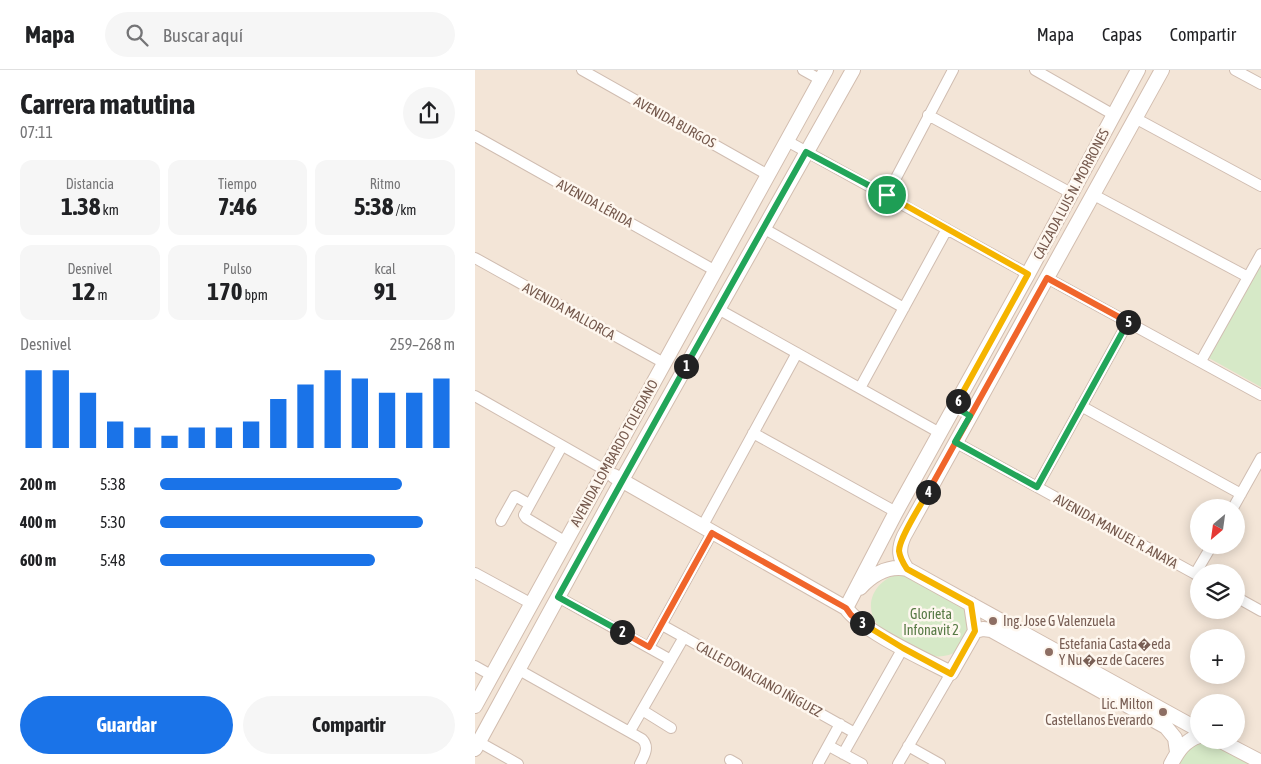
<!DOCTYPE html>
<html lang="es">
<head>
<meta charset="utf-8">
<style>
	:root { --surface:#fff; --page:#f6f6f6; --text:#202124; --muted:#757577; --line:#e0e0e0; --accent:#1a73e8 }
	body { margin:0; font-family:"Asap Condensed",sans-serif; background:var(--page); color:var(--text); height:100vh; display:flex; flex-direction:column; font-size:19px; white-space:nowrap }
	* { box-sizing:border-box; margin:0 }
	p { font-size:16px; color:var(--muted) }
	.icon { flex:none; width:28px; height:28px; fill:none; stroke:currentColor; stroke-width:2; stroke-linecap:round; stroke-linejoin:round }
	.map { position:relative; flex:1; overflow:hidden }
	.side { display:flex; flex-direction:column; background:var(--surface); width:475px }
	.side>* { flex:none }
	.needle { width:32px; rotate:209deg }
	.fabs { position:absolute; left:715px; top:429px; display:grid; gap:10px }
	.fabs a { display:grid; place-items:center; width:55px; height:55px; border-radius:50%; background:var(--surface); box-shadow:0 2px 12px #0003; font-size:25px }
	.pin { position:absolute; display:grid; place-items:center; width:42px; height:42px; color:#fff; margin:-21px; border:2px solid #fff; border-radius:50%; box-shadow:0 1px 5px #0007 }
	.km { position:absolute; width:25px; height:25px; margin:-12px; border-radius:50%; background:#222; color:#fff; font-size:14px; line-height:25px; text-align:center }
	.round { display:grid; place-items:center; flex:none; width:52px; height:52px; border-radius:26px; background:var(--page) }
	.overview { display:flex; align-items:center; justify-content:space-between; height:85px; padding:0 20px }
	h1 { font-size:28px; font-weight:700; line-height:38px }
	.stats { display:grid; grid-template-columns:repeat(3,1fr); gap:8px; height:85px; padding:5px 20px }
	.stats div { display:grid; align-content:center; border-radius:12px; background:var(--page); text-align:center }
	.stats b { font-size:25px; font-weight:700 }
	.stats small { font-size:14px; font-weight:400 }
	.stats p { font-size:14px }
	.chart { height:140px; padding:10px 20px }
	.chart p { display:flex; justify-content:space-between }
	.chart svg { width:100%; height:90px; margin-top:5px; stroke:var(--accent); stroke-width:6 }
	.button { display:flex; gap:10px; margin-top:auto; padding:10px 20px }
	.button a { flex:1; height:58px; border-radius:30px; background:var(--accent); color:#fff; font-size:20px; font-weight:700; line-height:58px; text-align:center }
	.button a+a { background:var(--page); color:var(--text) }
	ul { padding:0 20px; list-style:none; font-size:16px }
	li { display:grid; grid-template-columns:80px 60px 1fr; align-items:center; height:38px }
	li i { height:12px; border-radius:6px; background:var(--accent) }
	header { display:flex; align-items:center; gap:30px; box-sizing:border-box; height:70px; padding:0 25px; background:var(--surface); border-bottom:1px solid var(--line) }
	header strong { font-size:24px }
	nav { display:flex; gap:28px; margin-inline-start:auto; font-size:18px }
	.search { width:350px; height:45px; background:var(--page); display:flex; align-items:center; gap:12px; box-sizing:border-box; padding:0 18px; border-radius:28px; color:var(--muted); font-size:19px }
	main { display:flex; flex:1; min-height:0 }
	.map>svg:first-child { display:block }
	.residential { fill:#f3e5d7; fill-rule:evenodd }
	.green { fill:#d6e9c7 }
	.lines { fill:none; stroke-linecap:round; stroke-linejoin:round }
	.street-casing { stroke:#d0bdb1; stroke-width:12 }
	.secondary-casing { stroke:#d2bdaf; stroke-width:16 }
	.street { stroke:#fff; stroke-width:10 }
	.secondary { stroke:#fff; stroke-width:14 }
	.split-1-casing { stroke:#fff; stroke-width:10 }
	.split-2-casing { stroke:#fff; stroke-width:10 }
	.split-3-casing { stroke:#fff; stroke-width:10 }
	.split-4-casing { stroke:#fff; stroke-width:10 }
	.split-5-casing { stroke:#fff; stroke-width:10 }
	.split-6-casing { stroke:#fff; stroke-width:10 }
	.split-7-casing { stroke:#fff; stroke-width:10 }
	.split-1 { stroke:#22a559; stroke-width:6 }
	.split-2 { stroke:#22a559; stroke-width:6 }
	.split-3 { stroke:#f0652b; stroke-width:6 }
	.split-4 { stroke:#f5b400; stroke-width:6 }
	.split-5 { stroke:#f0652b; stroke-width:6 }
	.split-6 { stroke:#22a559; stroke-width:6 }
	.split-7 { stroke:#f5b400; stroke-width:6 }
	.education-dot { fill:#8d6e63; stroke:#fef7ef; stroke-width:2 }
	.labels { text-anchor:middle; dominant-baseline:central; stroke-width:5; stroke-linejoin:round; paint-order:stroke }
	.street-label { font-size:14px; fill:#75594d; stroke:#fef7ef }
	.park-label { font-size:14px; fill:#577a45; stroke:#fef7ef }
	.education-label { font-size:14px; fill:#785e54; stroke:#fef7ef; text-anchor:start }
</style>
</head>
<body>
<header>
<strong>Mapa</strong>
<div class="search"><svg class="icon" aria-label="search" viewBox="0 0 24 24"><circle cx="10" cy="10" r="6"/><path d="M15 15l6 6"/></svg>Buscar aquí</div>
<nav><a>Mapa</a><a>Capas</a><a>Compartir</a></nav>
</header>
<main>
<section class="side">
<div class="overview"><div><h1>Carrera matutina</h1><p>07:11</p></div><a class="round"><svg class="icon" aria-label="share" viewBox="0 0 24 24"><path d="M12 15V3M7 8l5-5 5 5M5 13v7h14v-7"/></svg></a></div>
<div class="stats">
<div><p>Distancia</p><b>1.38<small> km</small></b></div>
<div><p>Tiempo</p><b>7:46</b></div>
<div><p>Ritmo</p><b>5:38<small> /km</small></b></div>
</div>
<div class="stats">
<div><p>Desnivel</p><b>12<small> m</small></b></div>
<div><p>Pulso</p><b>170<small> bpm</small></b></div>
<div><p>kcal</p><b>91</b></div>
</div>
<div class="chart"><p><span>Desnivel</span>259–268 m</p>
<svg viewBox="0 0 160 44" preserveAspectRatio="none"><path d="M5 44V6M15 44V6M25 44V17M35 44V31M45 44V34M55 44V38M65 44V34M75 44V34M85 44V31M95 44V20M105 44V13M115 44V6M125 44V10M135 44V17M145 44V17M155 44V10"/></svg>
</div>
<ul>
<li><b>200 m</b>5:38<i style="width:82%"></i></li>
<li><b>400 m</b>5:30<i style="width:89%"></i></li>
<li><b>600 m</b>5:48<i style="width:73%"></i></li>
</ul>
<div class="button"><a>Guardar</a><a>Compartir</a></div>
</section>
<div class="map">
<svg width="786" height="694" viewBox="0 0 786 694">
	<rect width="100%" height="100%" fill="#fcf3e8"/>
	<!-- residential -->
	<path class="residential" d="M0 0H786V694H0ZM724 438H761V475H724ZM724 502H761V540H724ZM724 568H761V605H724ZM724 632H761V670H724Z"/>
	<!-- green -->
	<path class="green" d="M786 187V317L732 287Z
		M429 503 490 538 496 557 485 580C462 593 448 584 427 572 418 567 408 562 402 554 386 531 404 506 429 503Z
		M732 671 738 672 779 694H701L720 673Z"/>
	<g class="lines">
		<!-- street casing -->
		<g class="street-casing">
			<path id="street" d="M107 0 293 105
				M328 0 346 10
				M560 0 639 45
				M760 0 786 14
				M453 45 596 123
				M660 48 786 116
				M0 66 239 200
				M312 71 553 204
				M617 124 773 207
				M412 125 478 0
				M288 158 429 238
				M0 188 189 293
				M572 208 786 325
				M243 239 465 363
				M726 291 786 184
				M385 318 472 159
				M0 326 130 400
				M606 336 766 424
				M278 363 421 442
				M480 372 724 506
				M87 376 49 445 51 448 91 472
				M562 417 653 252
				M758 438 786 388
				M26 451 40 426 54 434
				M227 457 322 283
				M0 503 57 534
				M720 504 737 475
				M83 527 196 590
				M761 527 786 541
				M187 555 380 663
				M174 577 237 463
				M0 596 16 605
				M44 600 167 669C175 677 169 686 165 694
				M167 640 196 658
				M155 661 209 567
				M4 672 43 694
				M354 676 387 694
				M433 676 465 694
				M368 684 428 578
				M255 690 262 694
				M343 694 365 654
				M423 694 476 603"/>
		</g>
		<!-- secondary casing -->
		<g class="secondary-casing">
			<path id="secondary" d="M139 406 371 538C387 561 449 589 476 603L500 561 496 534
				M432 499C424 488 423 479 429 466L687 0
				M385 518C398 504 413 495 432 499L724 660
				M371 538 421 442 553 204 663 0
				M500 561 508 559 516 560 691 657 700 668 702 682
				M0 636 351 0
				M744 670 786 692
				M0 679 147 410 378 0
				M696 694C703 681 709 671 724 666"/>
		</g>
		<!-- street -->
		<use href="#street" class="street"/>
		<!-- secondary -->
		<use href="#secondary" class="secondary"/>
	</g>
	<g class="lines">
		<!-- split-1 casing -->
		<g class="split-1-casing">
			<path id="split-1" d="M211 296 331 82 412 125"/>
		</g>
		<!-- split-2 casing -->
		<g class="split-2-casing">
			<path id="split-2" d="M147 562 83 527 211 296"/>
		</g>
		<!-- split-3 casing -->
		<g class="split-3-casing">
			<path id="split-3" d="M147 562 174 577 237 463 371 538 376 545 387 553"/>
		</g>
		<!-- split-4 casing -->
		<g class="split-4-casing">
			<path id="split-4" d="M387 553 428 578 476 604 500 561 496 534 432 499C428 493 425 488 424 481 424 468 446 435 453 422"/>
		</g>
		<!-- split-5 casing -->
		<g class="split-5-casing">
			<path id="split-5" d="M453 422 572 208 653 252"/>
		</g>
		<!-- split-6 casing -->
		<g class="split-6-casing">
			<path id="split-6" d="M483 331 480 337 495 346 480 372 562 417 653 252"/>
		</g>
		<!-- split-7 casing -->
		<g class="split-7-casing">
			<path id="split-7" d="M412 125 553 204 483 331"/>
		</g>
		<!-- split-1 -->
		<use href="#split-1" class="split-1"/>
		<!-- split-2 -->
		<use href="#split-2" class="split-2"/>
		<!-- split-3 -->
		<use href="#split-3" class="split-3"/>
		<!-- split-4 -->
		<use href="#split-4" class="split-4"/>
		<!-- split-5 -->
		<use href="#split-5" class="split-5"/>
		<!-- split-6 -->
		<use href="#split-6" class="split-6"/>
		<!-- split-7 -->
		<use href="#split-7" class="split-7"/>
	</g>
	<!-- markers -->
	<g class="education-dot">
		<circle cx="518" cy="551" r="5"/>
		<circle cx="574" cy="582" r="5"/>
		<circle cx="688" cy="642" r="5"/>
	</g>
	<g class="labels">
		<!-- street labels -->
		<g class="street-label">
			<text transform="translate(200 52) rotate(29)">AVENIDA BURGOS</text>
			<text transform="translate(596 124) rotate(-62)">CALZADA LUIS N. MORRONES</text>
			<text transform="translate(120 133) rotate(29)">AVENIDA LÉRIDA</text>
			<text transform="translate(94 241) rotate(29)">AVENIDA MALLORCA</text>
			<text transform="translate(139 383) rotate(-61)">AVENIDA LOMBARDO TOLEDANO</text>
			<text transform="translate(641 461) rotate(29)">AVENIDA MANUEL R. ANAYA</text>
			<text transform="translate(284 609) rotate(29)">CALLE DONACIANO IÑIGUEZ</text>
		</g>
		<!-- park labels -->
		<g class="park-label">
			<text x="456" y="544">Glorieta<tspan x="456" dy="16">Infonavit 2</tspan></text>
		</g>
		<!-- education labels -->
		<g class="education-label">
			<text x="528" y="551">Ing. Jose G Valenzuela</text>
			<text x="584" y="574">Estefania Casta�eda<tspan x="584" dy="16">Y Nu�ez de Caceres</tspan></text>
			<text x="678" y="634" text-anchor="end">Lic. Milton<tspan x="678" dy="16">Castellanos Everardo</tspan></text>
		</g>
	</g>
</svg>
<div class="fabs">
<a><svg class="needle" viewBox="-14 -14 28 28"><path d="M0-13l5 13h-10z" fill="#e53935"/><path d="M0 13l5-13h-10z" fill="#757577"/></svg></a>
<a><svg class="icon" aria-label="layers" viewBox="0 0 24 24"><path d="M12 4l9 5-9 5-9-5zM3 14l9 5 9-5"/></svg></a>
<a>+</a>
<a>−</a>
</div>
<div class="pin" style="left:412px;top:125px;background:#1e9e55"><svg class="icon" aria-label="arrive" viewBox="0 0 24 24"><path d="M6 21V4h12l-3 4 3 4H6"/></svg></div>
<b class="km" style="left:211px;top:296px">1</b>
<b class="km" style="left:147px;top:562px">2</b>
<b class="km" style="left:387px;top:553px">3</b>
<b class="km" style="left:453px;top:422px">4</b>
<b class="km" style="left:653px;top:252px">5</b>
<b class="km" style="left:483px;top:331px">6</b>
</div>
</main>
</body>
</html>
